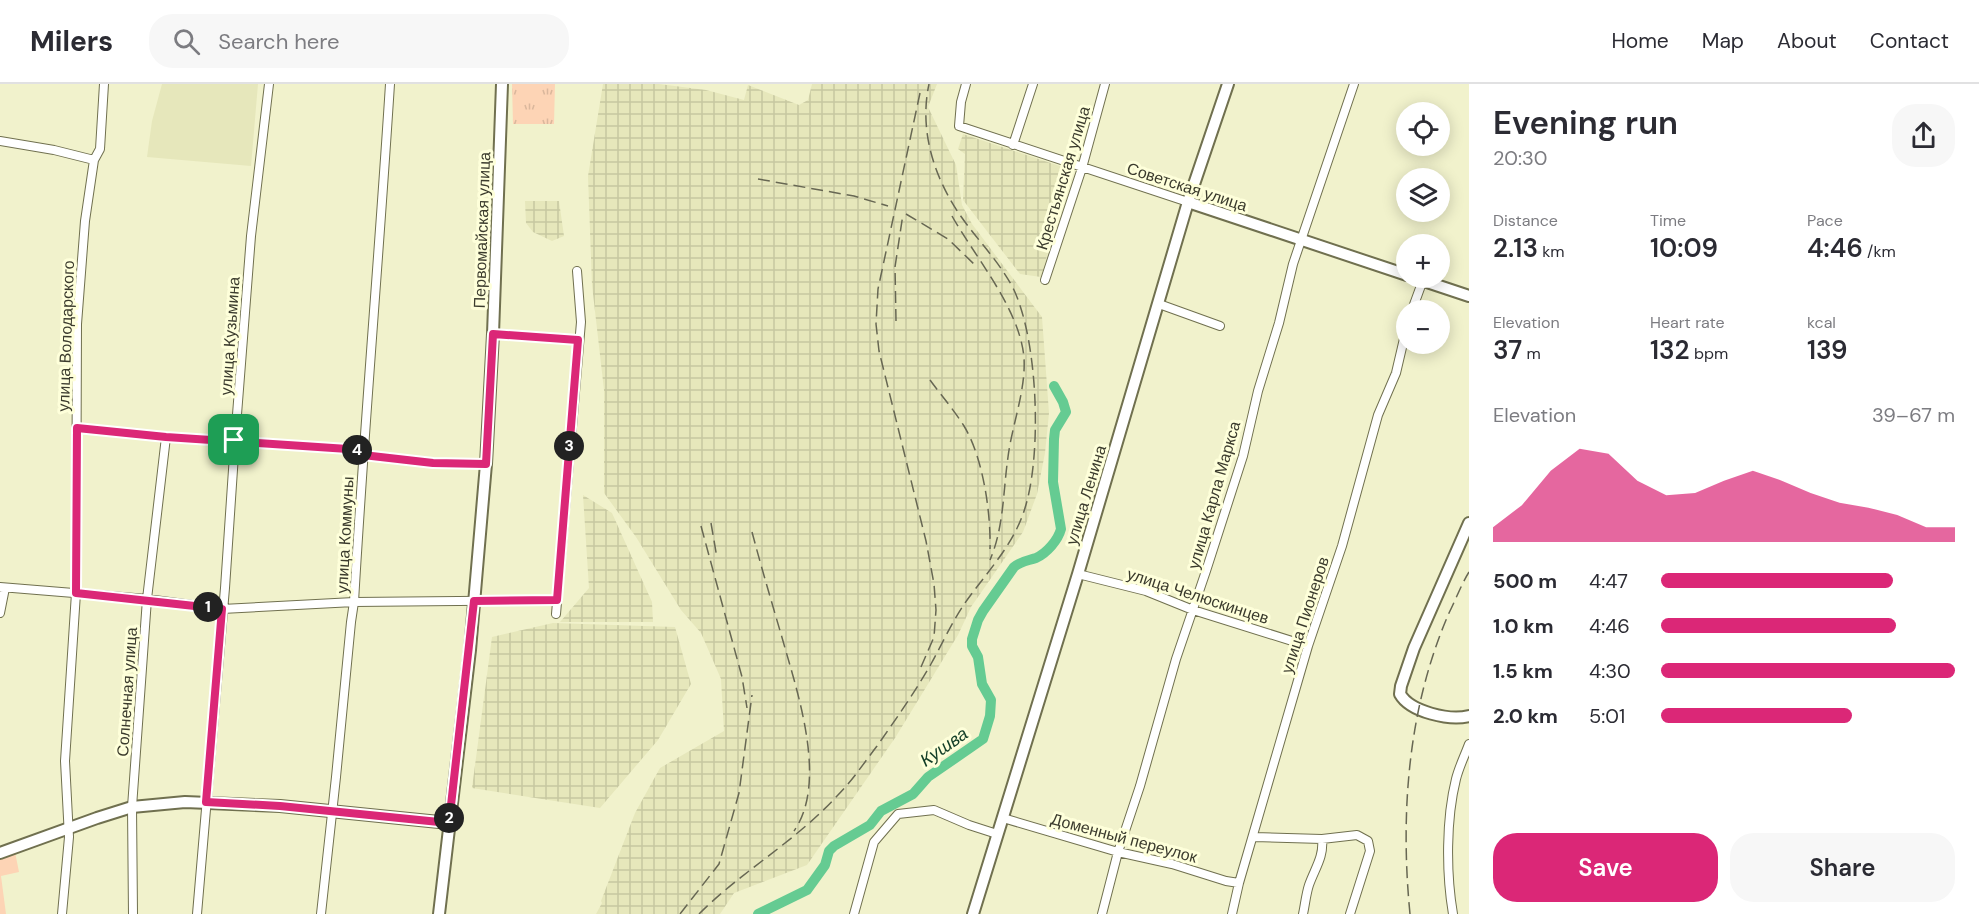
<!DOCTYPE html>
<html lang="en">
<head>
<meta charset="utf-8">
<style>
	:root { --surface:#fff; --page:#f7f7f7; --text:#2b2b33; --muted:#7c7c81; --line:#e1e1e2; --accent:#db2777 }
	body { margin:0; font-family:"DM Sans",sans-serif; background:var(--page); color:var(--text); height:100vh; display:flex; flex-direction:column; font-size:22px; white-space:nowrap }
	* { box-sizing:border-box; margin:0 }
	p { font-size:20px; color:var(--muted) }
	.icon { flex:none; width:33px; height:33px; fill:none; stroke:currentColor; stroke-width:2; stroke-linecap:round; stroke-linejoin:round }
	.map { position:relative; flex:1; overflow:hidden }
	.side { display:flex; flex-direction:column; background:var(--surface); width:510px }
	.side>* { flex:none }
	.tools { position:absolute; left:1396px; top:18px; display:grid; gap:12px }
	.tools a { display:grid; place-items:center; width:54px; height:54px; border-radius:50%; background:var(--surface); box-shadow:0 3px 15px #0003; font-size:30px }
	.pin { position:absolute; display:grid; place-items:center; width:51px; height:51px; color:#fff; margin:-26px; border-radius:12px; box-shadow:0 3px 9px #0006 }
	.km { position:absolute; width:30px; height:30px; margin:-15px; border-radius:50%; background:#222; color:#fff; font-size:16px; line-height:30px; text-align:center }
	.round { display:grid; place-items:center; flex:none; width:63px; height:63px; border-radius:24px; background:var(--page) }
	.overview { display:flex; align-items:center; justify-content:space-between; height:102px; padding:0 24px }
	h1 { font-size:33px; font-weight:600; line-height:45px }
	.figures { display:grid; grid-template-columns:repeat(3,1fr); gap:9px; height:102px; padding:6px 24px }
	.figures div { display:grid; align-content:center }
	.figures b { font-size:26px; font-weight:600 }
	.figures small { font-size:16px; font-weight:400 }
	.figures p { font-size:16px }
	.chart { height:168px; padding:12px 24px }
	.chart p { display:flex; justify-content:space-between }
	.chart svg { width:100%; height:108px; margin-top:6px; fill:var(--accent); opacity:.7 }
	.primary-button { display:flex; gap:12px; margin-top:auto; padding:12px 24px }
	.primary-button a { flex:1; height:69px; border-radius:24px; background:var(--accent); color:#fff; font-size:24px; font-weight:600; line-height:69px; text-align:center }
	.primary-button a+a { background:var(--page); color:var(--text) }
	ul { padding:0 24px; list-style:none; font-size:20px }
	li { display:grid; grid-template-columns:96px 72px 1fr; align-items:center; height:45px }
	li i { height:15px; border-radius:8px; background:var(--accent) }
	header { display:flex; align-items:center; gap:36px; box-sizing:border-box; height:84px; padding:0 30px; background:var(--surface); border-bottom:2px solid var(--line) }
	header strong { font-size:28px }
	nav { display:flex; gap:33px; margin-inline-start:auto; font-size:21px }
	.search { width:420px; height:54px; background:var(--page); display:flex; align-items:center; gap:15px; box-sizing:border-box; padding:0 21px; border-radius:24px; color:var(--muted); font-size:22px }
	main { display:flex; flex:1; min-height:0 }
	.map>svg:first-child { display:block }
	.built { fill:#e6e7bb }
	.industrial { fill:url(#industrial-grid) }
	.grass { fill:url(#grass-tufts) }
	.green { fill:#fdd4b5 }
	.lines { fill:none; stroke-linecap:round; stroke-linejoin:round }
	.river { stroke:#65cb92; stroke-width:10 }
	.street-casing { stroke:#70704f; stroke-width:10 }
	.secondary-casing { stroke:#70704f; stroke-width:14 }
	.street { stroke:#fff; stroke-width:8 }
	.secondary { stroke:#fff; stroke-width:10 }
	.rail { stroke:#676753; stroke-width:1.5; stroke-dasharray:12 6; stroke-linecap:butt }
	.route-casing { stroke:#fff; stroke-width:12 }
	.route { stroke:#db2777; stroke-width:8 }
	.labels { text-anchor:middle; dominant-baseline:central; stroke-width:6; stroke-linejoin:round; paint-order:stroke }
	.street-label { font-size:16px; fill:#3b3b2d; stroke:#feffda }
	.water-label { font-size:18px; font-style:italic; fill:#133e27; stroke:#feffda }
</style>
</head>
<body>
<header>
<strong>Milers</strong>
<div class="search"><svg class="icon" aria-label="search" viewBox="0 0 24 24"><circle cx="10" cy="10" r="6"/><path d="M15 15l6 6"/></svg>Search here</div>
<nav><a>Home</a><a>Map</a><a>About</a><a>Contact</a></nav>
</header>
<main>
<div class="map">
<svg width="1469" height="830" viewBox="0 0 1469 830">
	<defs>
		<pattern id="industrial-grid" width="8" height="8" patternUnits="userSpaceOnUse" patternTransform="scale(1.5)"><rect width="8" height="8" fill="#e6e7bb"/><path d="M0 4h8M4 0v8" fill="none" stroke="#c6c7a1"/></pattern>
		<pattern id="grass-tufts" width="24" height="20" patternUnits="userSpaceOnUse" patternTransform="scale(1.5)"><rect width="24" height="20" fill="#fdd4b5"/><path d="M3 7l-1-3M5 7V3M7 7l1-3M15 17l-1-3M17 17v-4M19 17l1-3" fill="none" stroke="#dab79c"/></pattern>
	</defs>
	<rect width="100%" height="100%" fill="#f1f2cc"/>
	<!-- built -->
	<path class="built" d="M162 0H258L251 82 147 73 152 37Z"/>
	<!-- industrial -->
	<path class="industrial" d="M603 0H659L706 6 744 16 748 1 799 21 808 16 812 0H937L928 23 956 81 962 121 972 140 1042 233 1049 329 1045 369 1037 410 1023 448 971 523 958 551 895 654 807 781 734 809 720 830H596L602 819 601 817 635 729 660 684 724 647 721 595 701 549 681 526 636 453 604 409V306L592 201 588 92Z
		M963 50 1072 86 1041 193 1020 190 963 116 965 70 958 65Z
		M525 117H559L564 152 552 157 533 148 526 139Z
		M583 411 612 429 652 518 653 538H560L589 504Z
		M553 539 675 543 691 600 658 656 600 724 472 704 492 553Z"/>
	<!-- grass -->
	<path class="grass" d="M512 0H555L554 40H513Z"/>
	<!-- green -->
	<path class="green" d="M15 768 19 788 1 792 6 830H0V773Z"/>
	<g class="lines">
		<!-- river -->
		<path class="river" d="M758 830 807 806 825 781 829 767 834 762 870 741 881 727 913 710 928 693 983 655 990 632 991 616 982 600 978 573 972 562V555L978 536 983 527 1014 483C1021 477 1027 477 1036 474 1047 469 1058 456 1061 445L1053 398 1054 355 1055 346 1066 328 1063 318 1054 302"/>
		<!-- street casing -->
		<g class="street-casing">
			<path id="street" d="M966 0 961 18 959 42 1188 118
				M0 57 54 66 94 76
				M1013 61 1033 0
				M1045 196 1082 84 1105 0
				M1159 220 1220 242
				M1412 226 1423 196
				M493 250 578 256
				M77 344 166 353 363 366
				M363 371 433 379 486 380
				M1078 490 1146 507 1193 526 1308 562
				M0 503 147 515 222 525 354 518 557 516
				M0 529 5 504
				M556 530 581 238 577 187
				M1003 734 1118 768 1172 780 1226 797 1239 799
				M1254 753 1322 755 1357 751 1368 757 1370 767 1350 830
				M62 830 69 753 65 677 76 509 77 240 85 137 94 76 100 65 104 0
				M133 830 132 723 147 515 166 353
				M197 830 225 504 235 356 251 152 269 0
				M321 830 336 693 351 538 354 518C364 345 379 173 390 0
				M854 830 874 758 898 730 934 726 969 741 997 750
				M1102 830 1118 768 1140 702 1176 575 1206 487 1243 372 1258 307 1279 239 1293 180 1354 0
				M1232 830 1239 799 1308 562 1342 462 1378 331 1396 289 1407 242
				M1303 830C1305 821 1306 810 1309 801 1315 784 1324 773 1322 755
				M1453 830C1446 789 1446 735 1456 695 1459 683 1465 671 1469 660"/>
		</g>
		<!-- secondary casing -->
		<g class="secondary-casing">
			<path id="secondary" d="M1188 118 1407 191
				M1415 194 1469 212
				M1469 439 1414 564 1401 602 1400 610C1410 628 1450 637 1469 632
				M0 769 97 734 132 723 185 718 280 722 449 739
				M439 830 470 566 486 380 493 250 502 0
				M973 830 1078 490 1188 118 1228 0"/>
		</g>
		<!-- street -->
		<use href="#street" class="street"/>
		<!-- secondary -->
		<use href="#secondary" class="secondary"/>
		<!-- rail -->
		<path class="rail" d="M920 9 878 205 876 240 879 267 926 457 934 500 936 526 934 553 921 583
			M758 95 854 112 888 122
			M906 130 948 155 976 182
			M952 132C975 173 1020 225 1024 274 1026 306 1012 341 1008 373 1003 408 1004 443 990 476
			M896 237 895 183 903 130
			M930 296C941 311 954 326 964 342 983 373 991 429 990 465
			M711 439 717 474
			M701 442 742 593 747 624
			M752 448C761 482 771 516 781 550 796 604 829 697 794 747
			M680 830 719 780 739 709 752 611
			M699 830C742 787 796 757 837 712 852 697 864 679 877 662 896 635 915 608 931 580 942 560 952 538 965 519 986 489 1014 461 1025 424 1042 370 1038 258 1014 206 1002 182 984 163 968 142 937 102 918 51 929 0
			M1410 830C1400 729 1408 623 1449 529 1456 515 1461 501 1469 488"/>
	</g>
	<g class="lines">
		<!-- route casing -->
		<g class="route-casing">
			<path id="route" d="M493 250 578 256 557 516 474 517 449 739 280 722 206 718 222 525 76 509 77 344 166 353 363 366V371L433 379 486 380Z"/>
		</g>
		<!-- route -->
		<use href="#route" class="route"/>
	</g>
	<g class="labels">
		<!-- street labels -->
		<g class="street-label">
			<text transform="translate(1063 94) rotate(-73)">Крестьянская улица</text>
			<text transform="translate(1187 103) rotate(18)">Советская улица</text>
			<text transform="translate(482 146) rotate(-88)">Первомайская улица</text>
			<text transform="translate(66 252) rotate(-88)">улица Володарского</text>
			<text transform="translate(230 252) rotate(-86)">улица Кузьмина</text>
			<text transform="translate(1086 411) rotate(-73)">улица Ленина</text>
			<text transform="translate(1214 411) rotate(-74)">улица Карла Маркса</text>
			<text transform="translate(345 451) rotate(-87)">улица Коммуны</text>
			<text transform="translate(1198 512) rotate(18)">улица Челюскинцев</text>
			<text transform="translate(1305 531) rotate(-72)">улица Пионеров</text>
			<text transform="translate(127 608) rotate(-86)">Солнечная улица</text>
			<text transform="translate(1124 754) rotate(15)">Доменный переулок</text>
		</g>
		<!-- water labels -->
		<g class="water-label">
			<text transform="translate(944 663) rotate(-35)">Кушва</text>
		</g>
	</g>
</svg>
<div class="tools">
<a><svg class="icon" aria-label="locate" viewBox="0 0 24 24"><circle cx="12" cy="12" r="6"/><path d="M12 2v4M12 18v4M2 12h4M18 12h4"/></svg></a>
<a><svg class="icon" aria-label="layers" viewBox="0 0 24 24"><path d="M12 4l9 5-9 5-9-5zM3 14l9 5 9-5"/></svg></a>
<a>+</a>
<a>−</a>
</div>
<div class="pin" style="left:234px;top:356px;background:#1e9e55"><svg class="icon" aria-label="arrive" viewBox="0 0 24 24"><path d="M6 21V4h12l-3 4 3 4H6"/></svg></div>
<b class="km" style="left:208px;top:523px">1</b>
<b class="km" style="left:449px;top:734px">2</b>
<b class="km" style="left:569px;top:362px">3</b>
<b class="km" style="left:357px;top:366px">4</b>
</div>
<section class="side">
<div class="overview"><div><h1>Evening run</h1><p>20:30</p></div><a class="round"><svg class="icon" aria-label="share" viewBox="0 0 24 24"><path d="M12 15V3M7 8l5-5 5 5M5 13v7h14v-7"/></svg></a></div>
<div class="figures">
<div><p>Distance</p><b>2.13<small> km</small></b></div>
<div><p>Time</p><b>10:09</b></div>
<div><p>Pace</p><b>4:46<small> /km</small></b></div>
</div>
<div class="figures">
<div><p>Elevation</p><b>37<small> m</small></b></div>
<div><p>Heart rate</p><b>132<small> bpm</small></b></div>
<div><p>kcal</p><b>139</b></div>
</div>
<div class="chart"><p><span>Elevation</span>39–67 m</p>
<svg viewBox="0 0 160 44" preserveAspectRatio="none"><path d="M0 44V38L10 29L20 15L30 6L40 8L50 19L60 25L70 24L80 19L90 15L100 19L110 24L120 28L130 30L140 33L150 38L160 38V44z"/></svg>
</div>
<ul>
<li><b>500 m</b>4:47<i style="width:79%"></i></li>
<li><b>1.0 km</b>4:46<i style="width:80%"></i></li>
<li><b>1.5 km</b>4:30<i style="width:100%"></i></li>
<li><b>2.0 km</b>5:01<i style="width:65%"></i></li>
</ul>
<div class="primary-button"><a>Save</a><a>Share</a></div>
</section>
</main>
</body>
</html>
